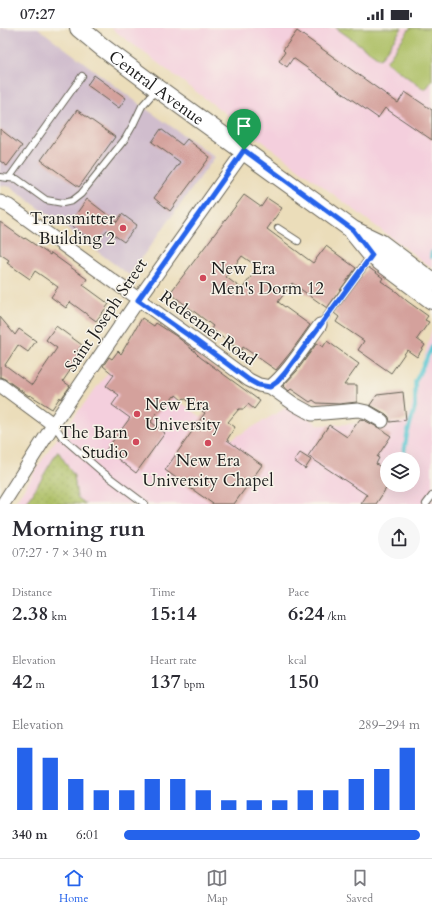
<!DOCTYPE html>
<html lang="en">
<head>
<meta charset="utf-8">
<style>
	:root { --surface:#fff; --page:#f7f7f7; --text:#2b2b33; --muted:#7c7c81; --line:#e1e1e2; --accent:#2563eb }
	body { margin:0; font-family:Cardo,serif; background:var(--page); color:var(--text); height:100vh; display:flex; flex-direction:column; font-size:15px; white-space:nowrap }
	* { box-sizing:border-box; margin:0 }
	p { font-size:13px; color:var(--muted) }
	.icon { flex:none; width:22px; height:22px; fill:none; stroke:currentColor; stroke-width:2; stroke-linecap:round; stroke-linejoin:round }
	.map { position:relative; height:476px; overflow:hidden }
	.details { display:flex; flex-direction:column; background:var(--surface); flex:1 }
	.details>* { flex:none }
	.buttons { position:absolute; left:380px; top:424px; display:grid; gap:8px }
	.buttons a { display:grid; place-items:center; width:40px; height:40px; border-radius:50%; background:var(--surface); box-shadow:0 4px 16px #0002; font-size:20px }
	.pin { position:absolute; display:grid; place-items:center; width:34px; height:34px; color:#fff; margin:-41px -17px; border-radius:50% 50% 50% 0; rotate:-45deg; box-shadow:0 0 4px #0007 }
	.pin .icon { rotate:45deg }
	.round { display:grid; place-items:center; flex:none; width:42px; height:42px; border-radius:21px; background:var(--page) }
	.summary { display:flex; align-items:center; justify-content:space-between; height:68px; padding:0 12px }
	h1 { font-size:22px; font-weight:700; line-height:30px }
	.figures { display:grid; grid-template-columns:repeat(3,1fr); gap:6px; height:68px; padding:4px 12px }
	.figures div { display:grid; align-content:center }
	.figures b { font-size:20px; font-weight:700 }
	.figures small { font-size:11px; font-weight:400 }
	.figures p { font-size:11px }
	.chart { height:112px; padding:8px 12px }
	.chart p { display:flex; justify-content:space-between }
	.chart svg { width:100%; height:72px; margin-top:4px; stroke:var(--accent); stroke-width:6 }
	ul { padding:0 12px; list-style:none; font-size:13px }
	li { display:grid; grid-template-columns:64px 48px 1fr; align-items:center; height:30px }
	li i { height:10px; border-radius:5px; background:var(--accent) }
	.status { display:flex; justify-content:space-between; align-items:center; height:28px; padding:0 20px; background:var(--surface); direction:ltr }
	.status svg { height:11px; fill:currentColor }
	.menu { display:flex; justify-content:space-around; align-items:center; height:56px; border-top:1px solid var(--line); background:var(--surface); font-size:11px; color:var(--muted) }
	.menu a { display:grid; justify-items:center; gap:2px }
	.menu .active { color:var(--accent) }
	.map>svg:first-child { display:block }
	.built { fill:#f4cfdd; fill-rule:evenodd }
	.industrial { fill:#d0bdcd }
	.grass { fill:#abbe62; stroke:#646d3f }
	.garden { fill:url(#garden-dots); stroke:#646d3f }
	.lines { fill:none; stroke-linecap:round; stroke-linejoin:round }
	.stream { stroke:#5cc8d3; stroke-width:4 }
	.building { fill:#d4a19c; fill-rule:evenodd }
	.lane-casing { stroke:#646053; stroke-width:8 }
	.street-casing { stroke:#646053; stroke-width:15 }
	.secondary-casing { stroke:#646053; stroke-width:20 }
	.lane { stroke:#fff; stroke-width:6 }
	.street { stroke:#fff; stroke-width:13 }
	.secondary { stroke:#fff; stroke-width:18 }
	.route-casing { stroke:#fff; stroke-width:8 }
	.route { stroke:#2563eb; stroke-width:5 }
	.poi-dot { fill:#d1495b; stroke:#f7f3e8; stroke-width:1.5 }
	.labels { text-anchor:middle; dominant-baseline:central; stroke-width:3; stroke-linejoin:round; paint-order:stroke }
	.street-label { font-size:17px; fill:#1c1c1c; stroke:#f7f3e8 }
	.poi-label { font-size:17px; fill:#1c1c1c; stroke:#f7f3e8; text-anchor:end }
</style>
</head>
<body>
<div class="status"><b>07:27</b><svg viewBox="0 0 49 12"><path d="M0 12V9h3v3zM5 12V6h3v6zM10 12V3h3v9zM15 12V0h3v12zM26 1h20v11H26zM47 4h2v5h-2z"/></svg></div>
<div class="map">
<svg width="432" height="476" viewBox="0 0 432 476">
	<defs>
		<pattern id="garden-dots" width="8" height="8" patternUnits="userSpaceOnUse"><rect width="8" height="8" fill="#abbe62"/><path d="M2 2h.1M6 6h.1" fill="none" stroke="#93a354" stroke-width="1.8" stroke-linecap="round"/></pattern>
	</defs>
	<rect width="100%" height="100%" fill="#f7f3e8"/>
	<filter id="ink" filterUnits="userSpaceOnUse"><feTurbulence type="fractalNoise" baseFrequency=".025" numOctaves="2"/><feDisplacementMap in="SourceGraphic" scale="8" xChannelSelector="R" yChannelSelector="G"/><feConvolveMatrix kernelMatrix="1 2 1 2 8 2 1 2 1" color-interpolation-filters="sRGB"/></filter>
	<filter id="wash" filterUnits="userSpaceOnUse"><feTurbulence type="fractalNoise" baseFrequency=".012" numOctaves="4" result="noise"/><feDisplacementMap in="SourceGraphic" scale="16" xChannelSelector="R" yChannelSelector="G"/><feGaussianBlur stdDeviation="0.9" result="paint"/><feColorMatrix in="noise" values="0 0 0 0 0 0 0 0 0 0 0 0 0 0 0 0 0 1.4 0 .05"/><feComposite in="paint" operator="in"/></filter>
	<g filter="url(#wash)">
		<rect width="100%" height="100%" fill="#ebddba"/>
		<!-- built -->
		<path class="built" d="M111 0H432V240Z
			M432 300V476H14L50 420 67 398 119 330 232 411 289 378 319 397 407 394ZM387 431H413V457H387Z"/>
		<!-- industrial -->
		<path class="industrial" d="M0 0H38L142 78 215 129 129 247 11 159 0 157Z"/>
		<!-- grass -->
		<path class="grass" d="M336 0H402L380 31Z
			M410 0H432V53L425 62 386 34Z"/>
		<!-- garden -->
		<path class="garden" d="M58 423 74 448 77 469 86 476H26Z"/>
		<g class="lines">
			<!-- stream -->
			<path class="stream" d="M431 229 432 224
				M403 431 407 407 415 379V354L432 319"/>
		</g>
		<g id="blocks">
			<!-- building -->
			<path class="building" d="M297 3 398 75 405 64 432 82V112L385 80 378 90 293 30 287 39 279 33 285 24 283 22Z
				M94 47 126 70 119 80 87 57Z
				M77 82 115 109 79 159 41 132Z
				M0 101 22 118 7 138 0 133Z
				M161 101 182 117 187 111 210 129 170 183 154 170 180 134 152 114Z
				M244 167 261 179 267 170 282 180 267 201 313 235 326 218 356 240 327 280 292 255 278 274 310 297 290 325 276 342 243 319 241 323 211 301 213 298 170 265ZM242 228 258 239 242 261 226 249Z
				M87 171 117 194 122 186 137 197 124 214 107 202 96 216 69 196Z
				M0 194 24 211 25 210 50 227 51 225 87 251 83 257 109 276 96 293 70 274 66 280 51 269 58 259 35 243 30 251 7 235 9 232 0 226Z
				M368 239 383 250 381 253 397 264 407 273 428 288 425 292 429 294 417 311 425 317 417 329 407 322 391 345 358 322 364 313 336 294 339 289 334 285Z
				M0 289 15 307 19 301 36 313 28 324 18 317 5 337 32 357 57 320 46 312 56 298 82 317 76 325 80 328 63 353 70 358 61 371 60 369 52 381 30 367 29 368 5 351 0 349Z
				M142 290 154 298 156 295 176 308 190 319V320L195 323V324L200 329 260 373 254 381 248 376 244 381H239L228 394 235 399 227 412 262 437 234 476H213L165 442 205 385 184 370 182 372 176 367 175 369 174 368 168 376 166 374 153 390 151 394 165 405 136 445 106 422 130 390 112 377 119 367 106 358 114 347 103 338 109 329 112 331 118 323 121 326Z
				M327 313 359 336 344 357H357V374L339 376 317 375 313 372 310 374 291 361 289 363 283 358 297 343 317 315 323 319Z
				M403 364 406 392 390 394 389 389 386 386 370 377 377 367Z
				M360 391 364 392 379 400 391 408 377 429 379 430 376 436 387 443V459L376 476H361L367 467 308 428 329 397 347 409Z
				M300 425 311 432 305 441 294 433Z"/>
		</g>
	</g>
	<g filter="url(#ink)">
		<use href="#blocks" fill-opacity="0" stroke="#646053" stroke-width="1"/>
		<g class="lines">
			<!-- lane casing -->
			<g class="lane-casing">
				<path id="lane" d="M0 149 17 151 46 172 63 175 72 173 81 166 125 111 133 97 142 78 157 61
					M9 150 82 48
					M278 200 298 213
					M320 297 371 227
					M54 397 63 410 101 443 145 476
					M426 476 432 468"/>
			</g>
			<!-- street casing -->
			<g class="street-casing">
				<path id="street" d="M0 174 9 178 195 312 249 352 259 357 270 359 294 376 312 386 358 382 367 384 382 393
					M0 357 54 397
					M270 359C289 344 305 317 320 297
					M3 476 57 391 138 272 244 123"/>
			</g>
			<!-- secondary casing -->
			<g class="secondary-casing">
				<g id="secondary">
					<path id="s1" d="M79 0 102 19 157 60 353 202 380 215 432 254"/>
					<path d="M354 205 372 227 432 272"/>
				</g>
			</g>
			<!-- lane -->
			<use href="#lane" class="lane"/>
			<!-- street -->
			<use href="#street" class="street"/>
			<!-- secondary -->
			<use href="#secondary" class="secondary"/>
		</g>
	</g>
	<g class="lines" filter="url(#ink)">
		<!-- route casing -->
		<g class="route-casing">
			<path id="route" d="M244 122 353 202 372 227 285 345 277 354 270 359 258 357 249 352 195 312 138 272Z"/>
		</g>
		<!-- route -->
		<use href="#route" class="route"/>
	</g>
	<!-- markers -->
	<g class="poi-dot">
		<circle cx="123" cy="200" r="4"/>
		<circle cx="203" cy="250" r="4"/>
		<circle cx="137" cy="386" r="4"/>
		<circle cx="136" cy="414" r="4"/>
		<circle cx="208" cy="415" r="4"/>
	</g>
	<g class="labels">
		<!-- street labels -->
		<g class="street-label">
			<text stroke="none"><textPath href="#s1" startOffset="98">Central Avenue</textPath></text>
			<text transform="translate(106 287) rotate(-56)">Saint Joseph Street</text>
			<text transform="translate(208 300) rotate(36)">Redeemer Road</text>
		</g>
		<!-- poi labels -->
		<g class="poi-label">
			<text x="115" y="190">Transmitter<tspan x="115" dy="20">Building 2</tspan></text>
			<text x="211" y="240" text-anchor="start">New Era<tspan x="211" dy="20">Men's Dorm 12</tspan></text>
			<text x="145" y="376" text-anchor="start">New Era<tspan x="145" dy="20">University</tspan></text>
			<text x="128" y="404">The Barn<tspan x="128" dy="20">Studio</tspan></text>
			<text x="208" y="432" text-anchor="middle">New Era<tspan x="208" dy="20">University Chapel</tspan></text>
		</g>
	</g>
</svg>
<div class="buttons">
<a><svg class="icon" aria-label="layers" viewBox="0 0 24 24"><path d="M12 4l9 5-9 5-9-5zM3 14l9 5 9-5"/></svg></a>
</div>
<div class="pin" style="left:244px;top:122px;background:#1e9e55"><svg class="icon" aria-label="arrive" viewBox="0 0 24 24"><path d="M6 21V4h12l-3 4 3 4H6"/></svg></div>
</div>
<section class="details">
<div class="summary"><div><h1>Morning run</h1><p>07:27 · 7 × 340 m</p></div><a class="round"><svg class="icon" aria-label="share" viewBox="0 0 24 24"><path d="M12 15V3M7 8l5-5 5 5M5 13v7h14v-7"/></svg></a></div>
<div class="figures">
<div><p>Distance</p><b>2.38<small> km</small></b></div>
<div><p>Time</p><b>15:14</b></div>
<div><p>Pace</p><b>6:24<small> /km</small></b></div>
</div>
<div class="figures">
<div><p>Elevation</p><b>42<small> m</small></b></div>
<div><p>Heart rate</p><b>137<small> bpm</small></b></div>
<div><p>kcal</p><b>150</b></div>
</div>
<div class="chart"><p><span>Elevation</span>289–294 m</p>
<svg viewBox="0 0 160 44" preserveAspectRatio="none"><path d="M5 44V6M15 44V12M25 44V25M35 44V32M45 44V32M55 44V25M65 44V25M75 44V32M85 44V38M95 44V38M105 44V38M115 44V32M125 44V32M135 44V25M145 44V19M155 44V6"/></svg>
</div>
<ul>
<li><b>340 m</b>6:01<i style="width:100%"></i></li>
</ul>
</section>
<nav class="menu">
<a class="active"><svg class="icon" aria-label="home" viewBox="0 0 24 24"><path d="M3 11l9-7 9 7M6 9v11h12V9"/></svg>Home</a>
<a><svg class="icon" aria-label="map" viewBox="0 0 24 24"><path d="M3 6l6-2 6 2 6-2v14l-6 2-6-2-6 2zM9 4v14M15 6v14"/></svg>Map</a>
<a><svg class="icon" aria-label="saved" viewBox="0 0 24 24"><path d="M7 4h10v16l-5-4-5 4z"/></svg>Saved</a>
</nav>
</body>
</html>
